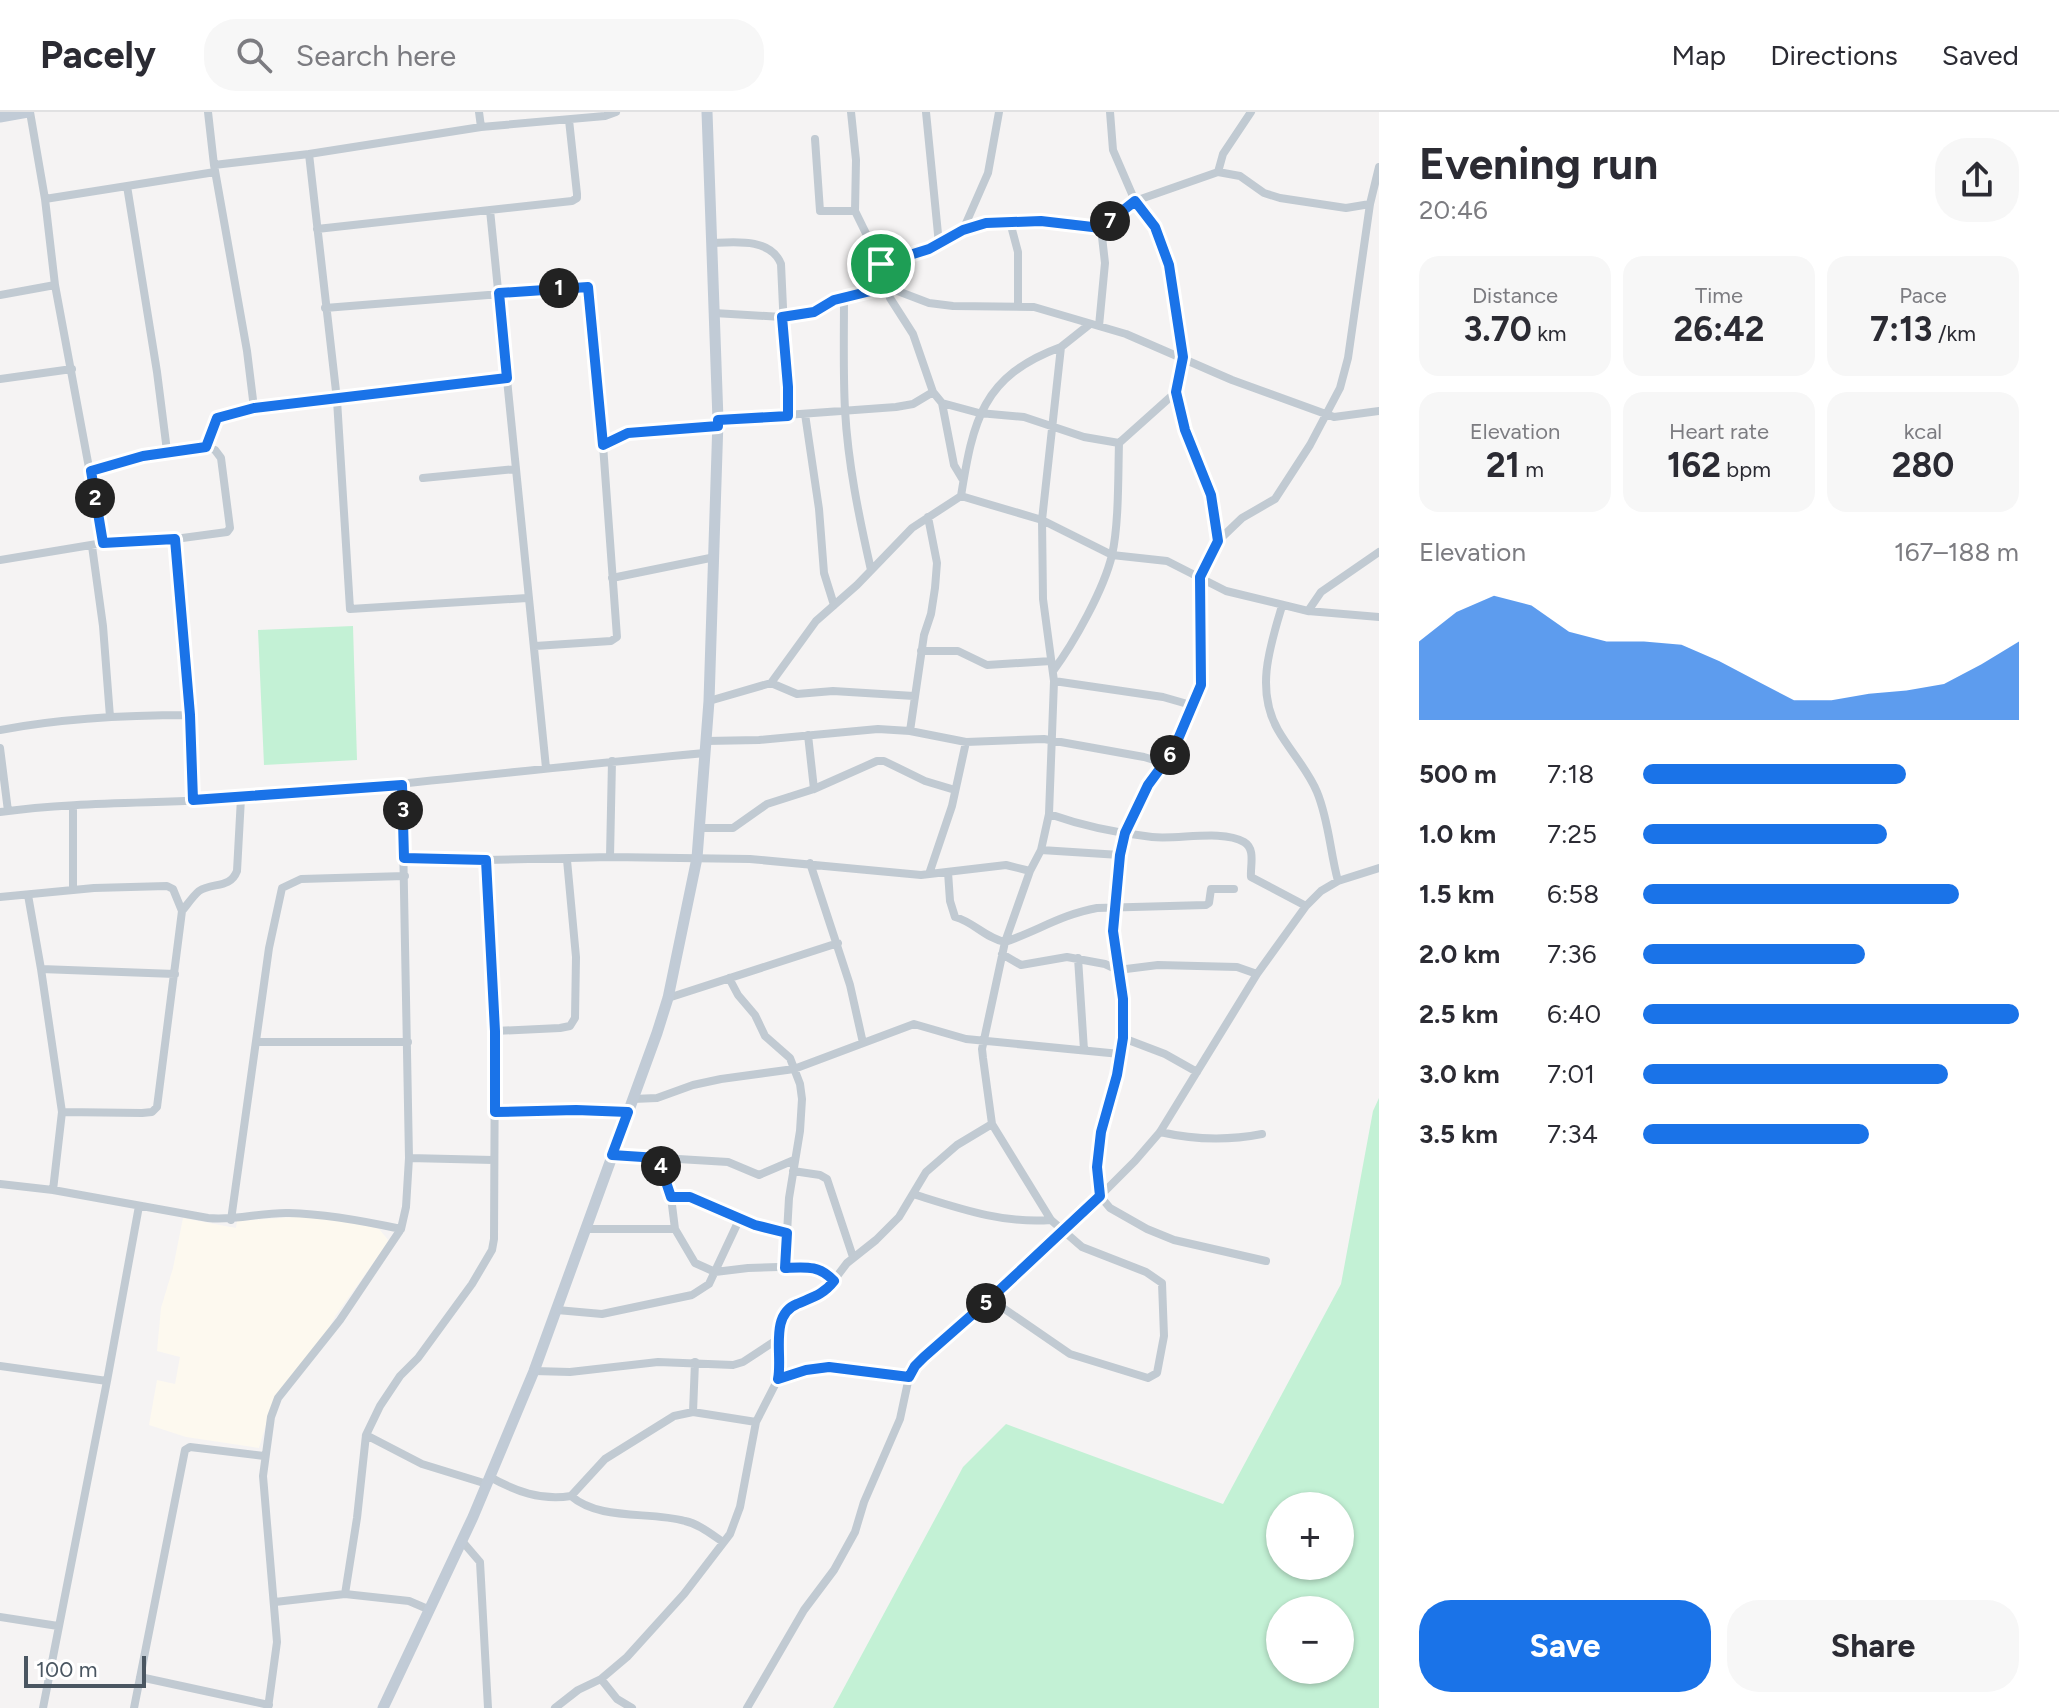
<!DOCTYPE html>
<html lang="en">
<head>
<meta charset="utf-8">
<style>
	:root { --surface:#fff; --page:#f7f7f7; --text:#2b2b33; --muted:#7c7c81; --line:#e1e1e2; --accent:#1a73e8 }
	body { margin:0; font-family:Figtree,sans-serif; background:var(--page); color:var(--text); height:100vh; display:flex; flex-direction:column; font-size:30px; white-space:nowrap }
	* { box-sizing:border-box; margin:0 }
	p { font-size:26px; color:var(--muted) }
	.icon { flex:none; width:44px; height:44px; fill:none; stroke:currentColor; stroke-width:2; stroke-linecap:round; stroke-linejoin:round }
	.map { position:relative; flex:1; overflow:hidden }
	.side { display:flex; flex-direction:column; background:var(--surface); width:680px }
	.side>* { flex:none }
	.tools { position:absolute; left:1266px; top:1380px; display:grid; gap:16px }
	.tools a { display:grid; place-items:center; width:88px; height:88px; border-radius:50%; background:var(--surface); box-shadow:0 2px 6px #0004; font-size:40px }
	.scale { position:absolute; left:24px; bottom:20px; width:122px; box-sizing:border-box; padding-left:8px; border:4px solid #4a5661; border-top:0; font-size:22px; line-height:28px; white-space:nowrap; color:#4a5661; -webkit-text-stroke:6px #fff; paint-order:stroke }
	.pin { position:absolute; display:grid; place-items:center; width:68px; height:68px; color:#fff; margin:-34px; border:4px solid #fff; border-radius:50%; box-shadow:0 2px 8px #0007 }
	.km { position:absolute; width:40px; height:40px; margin:-20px; border-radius:50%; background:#222; color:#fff; font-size:22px; line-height:40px; text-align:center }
	.round { display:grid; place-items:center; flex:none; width:84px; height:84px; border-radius:32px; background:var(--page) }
	.overview { display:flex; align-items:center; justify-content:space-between; height:136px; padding:0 40px }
	h1 { font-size:44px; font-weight:700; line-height:60px }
	.stats { display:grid; grid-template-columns:repeat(3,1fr); gap:12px; height:136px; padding:8px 40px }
	.stats div { display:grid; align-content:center; border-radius:20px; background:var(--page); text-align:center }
	.stats b { font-size:34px; font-weight:700 }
	.stats small { font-size:22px; font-weight:400 }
	.stats p { font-size:22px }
	.chart { height:224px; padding:16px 40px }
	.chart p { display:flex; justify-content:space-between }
	.chart svg { width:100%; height:144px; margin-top:8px; fill:var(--accent); opacity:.7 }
	.action { display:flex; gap:16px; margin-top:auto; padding:16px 40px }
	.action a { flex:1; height:92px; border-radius:32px; background:var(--accent); color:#fff; font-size:32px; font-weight:700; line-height:92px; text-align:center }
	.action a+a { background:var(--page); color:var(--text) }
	ul { padding:0 40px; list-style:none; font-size:26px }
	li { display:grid; grid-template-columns:128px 96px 1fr; align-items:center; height:60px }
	li i { height:20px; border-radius:10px; background:var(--accent) }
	header { display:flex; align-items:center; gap:48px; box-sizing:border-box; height:112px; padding:0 40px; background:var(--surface); border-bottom:2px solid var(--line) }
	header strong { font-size:38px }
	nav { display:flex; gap:44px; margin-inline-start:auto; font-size:28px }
	.search { width:560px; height:72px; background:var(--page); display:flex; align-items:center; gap:20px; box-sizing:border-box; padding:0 28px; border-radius:32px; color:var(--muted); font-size:30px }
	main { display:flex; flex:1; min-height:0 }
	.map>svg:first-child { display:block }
	.commercial { fill:#fdf9ef }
	.green { fill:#c3f1d5; fill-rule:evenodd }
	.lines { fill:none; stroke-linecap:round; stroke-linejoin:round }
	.street { stroke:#c1cad2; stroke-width:8 }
	.secondary { stroke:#c1cbd6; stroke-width:11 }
	.route-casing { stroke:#fff; stroke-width:16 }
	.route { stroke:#1a73e8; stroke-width:10 }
</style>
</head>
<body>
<header>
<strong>Pacely</strong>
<div class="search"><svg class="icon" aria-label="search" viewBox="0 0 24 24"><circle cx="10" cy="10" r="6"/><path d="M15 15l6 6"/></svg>Search here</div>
<nav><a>Map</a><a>Directions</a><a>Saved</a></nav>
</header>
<main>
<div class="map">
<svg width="1379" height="1596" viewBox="0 0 1379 1596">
	<rect width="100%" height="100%" fill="#f5f3f3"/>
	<!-- commercial -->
	<path class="commercial" d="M311 1104 341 1107 379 1117 389 1129 336 1203 313 1245 273 1289 259 1336 186 1325 149 1313 157 1268 175 1272 180 1245 157 1239 161 1196 173 1156 183 1106 236 1116 237 1109Z"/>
	<!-- green -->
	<path class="green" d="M353 514 357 648 264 653 258 518Z
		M1379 986V1596H833L963 1355 1006 1312 1223 1392 1341 1172 1373 999ZM1280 1394H1340V1454H1280ZM1280 1498H1340V1558H1280Z"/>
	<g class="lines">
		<!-- street -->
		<path class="street" d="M208 0 214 53 309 42
			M479 0 481 15
			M851 0 856 48 855 99 881 152 890 186 913 222 933 280 942 291 979 301 1024 305 1084 325 1119 331
			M926 0 939 132
			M815 27 820 99H855
			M214 53 247 239 254 296 337 288 507 266
			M1218 60 1223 42 1251 0
			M127 74 215 60
			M45 87 127 74 157 260 167 339 127 348 91 359
			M490 98 546 656
			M1010 110 1018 140V193
			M317 117 572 89 577 86V82L569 8
			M963 118 988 61 999 0
			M713 131C735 130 771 126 781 152L788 304
			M881 152 929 137 963 118 986 111 1041 109 1101 116 1135 89 1218 60 1240 64 1264 81 1280 86 1346 96 1370 92
			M0 183 55 173
			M844 185C844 223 843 260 845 298 848 352 859 405 871 458
			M325 196 588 175 603 333 617 525 611 529 535 534
			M714 201 782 205 814 200 834 188 887 175 929 191 953 194 1034 195 1126 222 1232 268 1334 305 1379 299
			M1099 214 1105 151 1101 116
			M0 267 72 257
			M1176 280 1185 318 1211 383 1218 429 1200 465 1203 551 1201 573 1191 593 1173 639 1148 673 1125 721 1120 743 1113 819 1123 887V926L1117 963 1101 1020 1097 1055 1100 1084 1110 1096 1147 1117 1174 1128 1266 1149
			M942 291 954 353 963 368
			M805 302 819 397 824 461 834 493
			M718 308 896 295 913 292 933 280
			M603 333 628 321 718 314
			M167 339H192L206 335 217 306 254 296
			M423 366 515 357
			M961 384 1042 408 1112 443 1167 449 1226 479 1308 499 1379 505
			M175 427 227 420 230 416 221 346 215 338 206 335
			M1218 429 1242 406 1275 387 1310 333 1340 276 1348 246 1370 92 1379 55
			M103 431 175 427 190 603 193 688
			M92 434 103 514 110 605
			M0 448 103 431 55 173 45 87 30 0
			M612 466 715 445
			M527 486 350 497 337 288 309 42 481 15 605 4 616 0
			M1282 494C1270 534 1255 578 1278 618 1290 639 1308 658 1317 680 1329 709 1330 740 1338 769
			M1308 499 1321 480 1379 440
			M921 539H958L987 553 1051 549
			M1053 559C1074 531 1104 477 1112 443 1119 412 1118 364 1119 331L1176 280 1183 245 1169 153 1161 127 1135 89 1113 38 1110 0
			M1054 569 1163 585 1191 593
			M771 571 797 582 833 579 914 584
			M709 589 771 571 816 509 857 473 912 416 961 384C973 309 982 264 1061 235
			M0 618C63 606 126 603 190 603
			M910 619 924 523 931 502 935 476 937 451 928 405
			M706 629 759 628 878 617 910 619 966 630 1044 627 1144 645 1164 651
			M0 636 8 699
			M814 677 877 649H884L925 669 955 678
			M73 694V777
			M0 700C80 689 163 692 244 686 398 674 551 655 705 641
			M1049 702C1083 714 1116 721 1152 725 1178 728 1222 717 1244 730 1256 737 1250 754 1251 765L1306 794
			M700 716H733L767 692 814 677 808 623
			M1041 738 1120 743
			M610 745 750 747 921 763 1006 753 1030 759
			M404 746 486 748 610 745 612 649
			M810 751 850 873 863 931
			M948 760 950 789 955 805C974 810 985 826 1005 830 1037 819 1063 802 1097 796L1206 793 1209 791 1211 777H1234
			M929 762 952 694 966 630
			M28 783 41 857
			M0 785 94 776 167 774 173 777 182 799
			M1002 842 1021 853 1067 845 1105 852 1118 858 1158 853 1237 855 1257 862
			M1078 846 1084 938
			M729 866 738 883 755 903 765 924 790 946 800 972 802 987 800 1019 789 1086 785 1156
			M668 886 838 831
			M495 919 560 916 570 914 575 906 576 845 567 748
			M1123 926 1165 942 1197 960
			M257 930H408
			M633 987 657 986 693 973 721 967 794 957 914 912 966 927 1120 942
			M62 1000 41 857 175 862
			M495 1000 576 998 628 1000
			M1160 1020C1195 1028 1226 1029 1262 1022
			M612 1043 728 1050 759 1063 794 1048
			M409 1046 493 1048
			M658 1046 671 1085 675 1117 695 1151 715 1160 748 1156 812 1154 825 1160 834 1169
			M793 1059 820 1063 827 1067 853 1145
			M0 1072 53 1078 208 1106C236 1109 261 1100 289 1101 327 1102 364 1109 401 1117
			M53 1078 62 1000 142 1001 152 1000 157 995 182 799C187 793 193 784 199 779 213 770 230 777 237 759L241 686
			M913 1082C958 1096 1003 1112 1051 1108
			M671 1085H690L755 1113 787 1121
			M231 1108 269 836 282 776 301 767 405 764
			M585 1117H675
			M990 1187 1070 1242 1148 1266 1157 1261 1164 1224 1162 1171 1146 1160 1082 1135 1051 1108 992 1012 983 946 982 937 1005 830 1030 759 1041 738 1049 702 1054 569 1043 487 1042 408 1061 235 1090 212
			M557 1198 602 1202 692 1183 709 1172 740 1106
			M0 1254 107 1269 43 1596
			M534 1259 570 1260 658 1250 733 1253 743 1250 778 1227
			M778 1267 806 1258 829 1255 909 1265
			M107 1269 139 1094
			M693 1300 695 1250
			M366 1323 422 1352 487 1372
			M490 1365C515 1379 541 1389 571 1384L605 1347 674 1304 693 1300 756 1310
			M571 1384C600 1409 649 1399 685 1409 699 1412 711 1422 723 1430
			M462 1429 480 1450 488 1596
			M345 1482 409 1489 430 1498
			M275 1490 345 1482 357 1406 366 1323 380 1294 400 1264 418 1246 472 1172 492 1138 494 1127 495 919 486 748
			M0 1505 58 1514
			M140 1565 269 1593
			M601 1567 617 1587 632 1596
			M134 1596 185 1338 190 1335 264 1344
			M268 1596 277 1530 263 1364 271 1305 278 1286 340 1208 401 1117 406 1095 409 1046 402 673
			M555 1596 578 1578 601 1567 627 1545 684 1482 730 1422 740 1395 756 1310 778 1267 781 1252 778 1227 783 1204 788 1196 825 1180 847 1151 876 1128 899 1105 926 1060 957 1033 992 1012
			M747 1596 804 1498 834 1458 855 1420 864 1390 900 1307 909 1265 915 1254 1079 1105 1135 1049 1160 1020 1257 862 1306 794 1321 779 1338 769 1379 756"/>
		<!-- secondary -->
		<path class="secondary" d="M0 5 28 0
			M383 1596 473 1405 534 1259 657 921 668 886 697 746 709 589 718 308 707 0"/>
	</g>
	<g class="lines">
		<!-- route casing -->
		<g class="route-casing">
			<path id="route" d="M1135 89 1155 115 1169 153 1183 245 1176 280 1185 318 1211 383 1218 429 1200 465 1201 573 1173 639 1148 673 1125 721 1120 743 1113 819 1123 887V926L1117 963 1101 1020 1097 1055 1100 1084 990 1187 924 1245 915 1254 909 1265 829 1255 806 1258 778 1267C783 1244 769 1203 797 1192 813 1185 823 1183 834 1169 819 1153 806 1155 785 1156L787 1121 755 1113 690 1085H671L658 1046 612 1043 628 1000 576 998 495 1000V919L486 748 404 746 402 673 193 688 190 603 175 427 103 431 91 359 143 344 206 335 217 306 254 296 507 266 499 181 588 175 603 333 628 321 718 314V308L788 304V275L782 205 814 200 834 188 887 175 881 152 929 137 963 118 986 111 1041 109 1101 116Z"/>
		</g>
		<!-- route -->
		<use href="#route" class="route"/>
	</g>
</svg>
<div class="tools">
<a>+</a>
<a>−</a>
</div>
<div class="scale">100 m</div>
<div class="pin" style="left:881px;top:152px;background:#1e9e55"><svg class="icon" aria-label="arrive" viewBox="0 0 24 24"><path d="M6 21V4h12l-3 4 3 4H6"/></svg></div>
<b class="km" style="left:559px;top:176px">1</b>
<b class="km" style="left:95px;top:386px">2</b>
<b class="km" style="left:403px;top:698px">3</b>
<b class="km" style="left:661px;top:1054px">4</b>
<b class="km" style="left:986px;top:1191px">5</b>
<b class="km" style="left:1170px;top:643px">6</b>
<b class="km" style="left:1110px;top:109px">7</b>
</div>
<section class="side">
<div class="overview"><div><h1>Evening run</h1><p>20:46</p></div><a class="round"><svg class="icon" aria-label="share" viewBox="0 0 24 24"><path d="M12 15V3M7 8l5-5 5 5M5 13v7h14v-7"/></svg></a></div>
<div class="stats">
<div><p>Distance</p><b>3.70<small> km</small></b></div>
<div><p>Time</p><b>26:42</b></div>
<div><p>Pace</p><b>7:13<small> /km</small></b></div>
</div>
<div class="stats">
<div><p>Elevation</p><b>21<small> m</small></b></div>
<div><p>Heart rate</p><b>162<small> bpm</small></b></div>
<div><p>kcal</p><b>280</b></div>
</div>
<div class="chart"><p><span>Elevation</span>167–188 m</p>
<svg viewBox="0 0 160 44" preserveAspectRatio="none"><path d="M0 44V20L10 11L20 6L30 9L40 17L50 20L60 20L70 21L80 26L90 32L100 38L110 38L120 36L130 35L140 33L150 27L160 20V44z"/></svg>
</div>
<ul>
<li><b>500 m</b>7:18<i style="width:70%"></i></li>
<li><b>1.0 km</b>7:25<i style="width:65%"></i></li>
<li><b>1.5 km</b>6:58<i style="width:84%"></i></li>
<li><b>2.0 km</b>7:36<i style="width:59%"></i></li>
<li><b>2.5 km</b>6:40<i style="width:100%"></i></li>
<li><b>3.0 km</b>7:01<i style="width:81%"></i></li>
<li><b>3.5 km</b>7:34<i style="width:60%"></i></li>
</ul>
<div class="action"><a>Save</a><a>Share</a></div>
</section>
</main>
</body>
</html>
